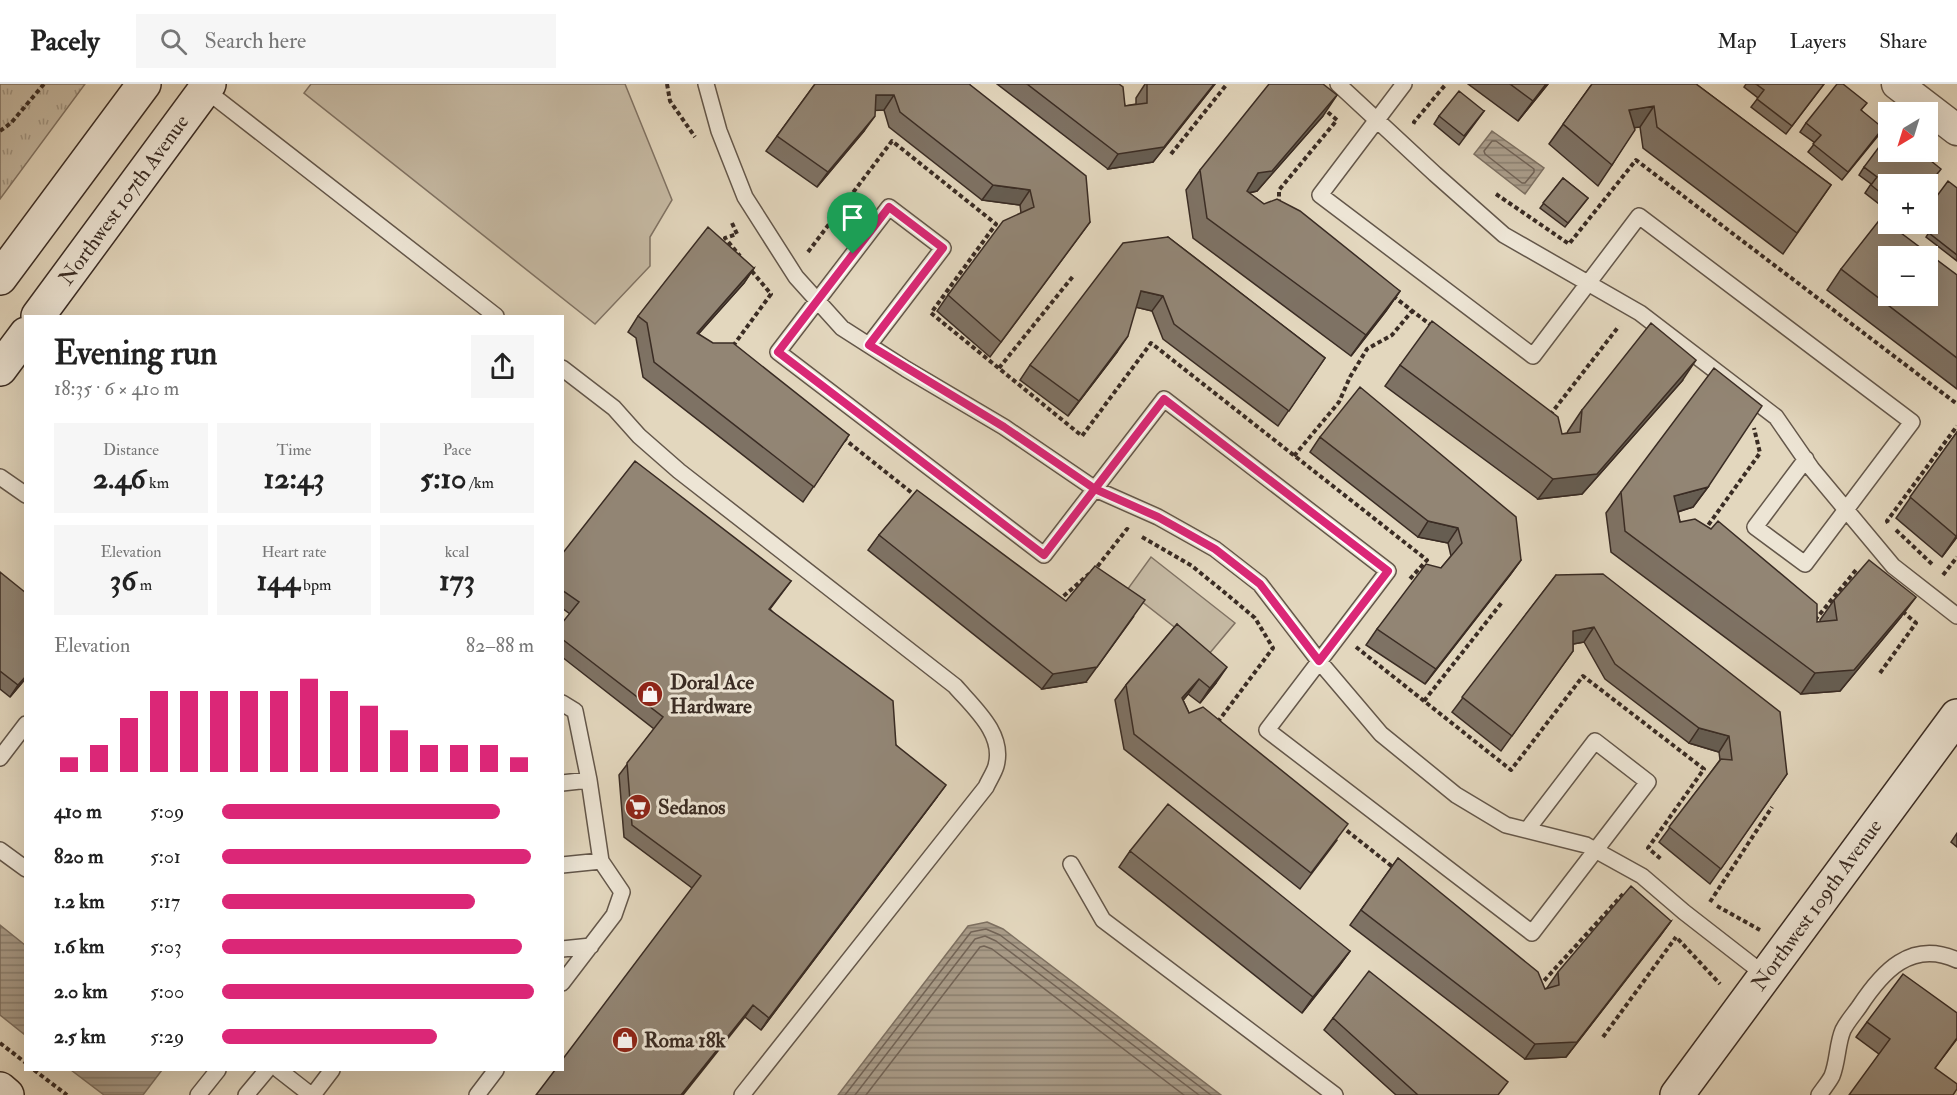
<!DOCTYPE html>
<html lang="en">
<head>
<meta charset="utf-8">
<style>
	:root { --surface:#fff; --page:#f6f6f6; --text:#222; --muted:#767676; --line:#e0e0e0; --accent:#db2777 }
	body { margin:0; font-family:"IM FELL Double Pica",serif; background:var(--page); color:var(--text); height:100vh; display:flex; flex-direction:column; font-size:22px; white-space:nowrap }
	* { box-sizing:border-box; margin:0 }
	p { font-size:20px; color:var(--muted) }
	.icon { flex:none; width:33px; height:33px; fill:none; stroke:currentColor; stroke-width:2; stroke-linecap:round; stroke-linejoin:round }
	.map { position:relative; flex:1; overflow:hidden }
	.details { position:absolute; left:24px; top:231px; width:540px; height:756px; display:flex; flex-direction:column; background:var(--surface); border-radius:0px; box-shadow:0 6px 24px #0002 }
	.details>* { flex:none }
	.needle { width:39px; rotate:218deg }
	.tools { position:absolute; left:1878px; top:18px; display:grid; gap:12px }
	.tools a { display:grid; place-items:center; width:60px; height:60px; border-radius:0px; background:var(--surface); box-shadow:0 6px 24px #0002; font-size:30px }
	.pin { position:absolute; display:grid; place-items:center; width:51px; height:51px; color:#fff; margin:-62px -26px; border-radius:50% 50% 50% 0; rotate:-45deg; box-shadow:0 0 6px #0007 }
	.pin .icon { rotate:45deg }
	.round { display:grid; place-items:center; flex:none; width:63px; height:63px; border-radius:0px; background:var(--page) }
	.summary { display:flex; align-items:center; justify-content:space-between; height:102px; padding:0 30px }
	h1 { font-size:33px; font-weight:700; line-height:45px }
	.stats { display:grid; grid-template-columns:repeat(3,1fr); gap:9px; height:102px; padding:6px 30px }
	.stats div { display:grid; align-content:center; border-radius:0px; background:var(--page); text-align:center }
	.stats b { font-size:30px; font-weight:700 }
	.stats small { font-size:16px; font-weight:400 }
	.stats p { font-size:16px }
	.chart { height:168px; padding:12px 30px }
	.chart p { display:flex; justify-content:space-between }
	.chart svg { width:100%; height:108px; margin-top:6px; stroke:var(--accent); stroke-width:6 }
	ul { padding:0 30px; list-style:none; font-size:20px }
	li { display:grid; grid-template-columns:96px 72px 1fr; align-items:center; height:45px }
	li i { height:15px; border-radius:8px; background:var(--accent) }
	header { display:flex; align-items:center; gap:36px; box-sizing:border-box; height:84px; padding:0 30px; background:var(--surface); border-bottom:2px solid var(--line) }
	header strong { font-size:28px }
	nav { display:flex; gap:33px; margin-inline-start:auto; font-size:21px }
	.search { width:420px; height:54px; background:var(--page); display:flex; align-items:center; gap:15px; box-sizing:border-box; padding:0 21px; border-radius:0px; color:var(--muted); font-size:22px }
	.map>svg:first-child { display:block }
	.grass { fill:url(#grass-tufts); stroke:#807364; stroke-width:1.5 }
	.park { fill:#c6baa4; stroke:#807364; stroke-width:1.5 }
	.water { fill:url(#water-rules); stroke:#7d7061; stroke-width:1.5 }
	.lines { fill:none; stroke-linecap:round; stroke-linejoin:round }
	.shore { stroke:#726457; stroke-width:1.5 }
	.lane-casing { stroke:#64574a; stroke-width:18 }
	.street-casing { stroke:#64574a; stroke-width:33 }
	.secondary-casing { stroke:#3a2c24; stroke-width:36 }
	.path { stroke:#3a2c24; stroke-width:4; stroke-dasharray:4.5 3; stroke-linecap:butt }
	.lane { stroke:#ede5d5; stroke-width:15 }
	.street { stroke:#ede5d5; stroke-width:30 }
	.secondary { stroke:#ede5d5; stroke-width:33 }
	.wall { fill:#7e7264; stroke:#3a2c24; stroke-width:1.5 }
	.shaded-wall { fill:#665d51; stroke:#3a2c24; stroke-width:1.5 }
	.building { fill:#928574; stroke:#3a2c24; stroke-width:1.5; fill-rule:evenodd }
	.route-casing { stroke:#fff; stroke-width:12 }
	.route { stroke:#db2777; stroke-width:8 }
	.labels { text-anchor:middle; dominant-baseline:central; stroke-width:6; stroke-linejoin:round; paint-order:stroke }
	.street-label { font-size:21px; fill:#3a2c24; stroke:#ede5d5 }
	.poi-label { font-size:21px; font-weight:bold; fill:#3a2c24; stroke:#ede5d5; text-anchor:start }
</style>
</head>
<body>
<header>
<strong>Pacely</strong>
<div class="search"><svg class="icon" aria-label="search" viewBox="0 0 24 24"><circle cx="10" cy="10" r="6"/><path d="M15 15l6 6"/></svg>Search here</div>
<nav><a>Map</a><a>Layers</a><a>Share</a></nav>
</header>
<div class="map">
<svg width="1957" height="1011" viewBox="0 0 1957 1011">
	<defs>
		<pattern id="grass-tufts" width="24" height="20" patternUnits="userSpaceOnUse" patternTransform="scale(1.5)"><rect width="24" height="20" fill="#c6baa4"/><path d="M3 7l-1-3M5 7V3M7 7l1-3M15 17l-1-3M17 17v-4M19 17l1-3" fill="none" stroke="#a29785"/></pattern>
		<pattern id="water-rules" width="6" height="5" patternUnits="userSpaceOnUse" patternTransform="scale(1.5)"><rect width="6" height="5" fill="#aa9d8a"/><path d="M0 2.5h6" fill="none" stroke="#8b8071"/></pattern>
	</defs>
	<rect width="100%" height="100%" fill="#e3d7be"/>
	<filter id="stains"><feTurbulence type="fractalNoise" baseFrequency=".00333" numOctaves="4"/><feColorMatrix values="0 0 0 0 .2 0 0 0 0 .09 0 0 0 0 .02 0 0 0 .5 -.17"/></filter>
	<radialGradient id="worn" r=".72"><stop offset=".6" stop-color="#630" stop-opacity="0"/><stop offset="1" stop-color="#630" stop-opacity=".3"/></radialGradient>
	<!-- grass -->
	<path class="grass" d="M0 0H85L0 115Z"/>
	<!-- park -->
	<path class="park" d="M311 0H625L672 116 650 153V182L595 240 304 9Z
		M1151 473 1235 539 1209 570 1127 506Z"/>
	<!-- water -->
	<path class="water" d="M1492 47 1544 84 1525 110 1474 70Z
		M987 838 1003 845 1221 1011H838L968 842Z
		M0 841 25 861V951L0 931Z
		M71 986H162L143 1011H104Z"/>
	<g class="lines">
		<!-- shore -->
		<path class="shore" d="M1492 57H1496L1534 85V88L1525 99H1522L1485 70 1484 67Z
			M845 1011 971 848 986 845 1000 851 1211 1011
			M855 1011 975 855 985 852 996 857 1199 1011
			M866 1011 980 863 984 862 992 865 1184 1011"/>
		<!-- lane casing -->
		<g class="lane-casing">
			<path id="lane" d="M706 0 719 47 745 113 796 193 842 244 906 285 1004 343 1095 405 1158 433 1215 465 1260 500 1319 577 1381 650 1456 711 1506 741 1586 761 1642 792 1684 828 1765 891
				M1338 0 1435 90 1504 151 1640 229 1776 333 1812 385 1893 482 1957 532
				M1404 0 1320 111 1533 272 1639 132 1912 338 1805 480 1755 443 1806 375
				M203 4 496 232
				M869 261 943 164 889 123 778 268 1044 471 1164 315 1388 487 1267 646 1532 849 1648 698 1595 657 1527 746
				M562 284 614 324 639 352 679 387 955 602C974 624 1005 650 996 682 994 689 989 696 986 703L742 1011
				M0 393 26 411
				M562 619 575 627 589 696 601 777 622 808 614 831 562 899
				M0 674 26 640
				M562 699 589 696
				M0 766 26 785
				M1071 780 1103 836 1335 1011
				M562 781 601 777
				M562 865 591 862
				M279 986 311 1011
				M198 1011 218 986
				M246 1011 267 986
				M313 1011 332 986
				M477 1011 496 986
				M1819 1011C1823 1005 1829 998 1832 992 1838 977 1837 960 1843 946 1847 938 1854 930 1859 923 1882 888 1911 855 1957 876"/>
		</g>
		<!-- street casing -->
		<g class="street-casing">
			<path id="street" d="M1897 0 1957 46"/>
		</g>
		<!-- secondary casing -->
		<g class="secondary-casing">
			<path id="secondary" d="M0 194 144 0
				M38 232 209 0
				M0 285 26 250
				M0 1005 7 1011
				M1677 1011 1957 632"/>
		</g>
		<!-- path -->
		<path class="path" d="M667 0 670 17 695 53
			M1416 39 1414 38 1446 0
			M0 47 11 39 44 0
			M1171 70 1227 0
			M1496 110 1569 160 1636 76 1957 320
			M1279 120V106L1337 36 1324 25
			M732 139 737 150 725 154 740 172
			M808 168 892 57 996 140 931 229 1082 352 1151 259 1427 476 1409 496
			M1393 212 1432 242
			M733 262 771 210 750 185
			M999 284 1074 191
			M1550 331 1619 242
			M843 354 917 413
			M1294 372 1339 318 1350 293 1367 265 1392 251 1412 227
			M1888 439 1887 437 1957 342
			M1896 446 1934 482
			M1704 447 1760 369 1754 344
			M1142 453 1192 482 1224 508 1255 534 1273 564 1217 639
			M1943 491 1957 473
			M1058 517 1097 483 1127 445 1130 447
			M1815 536 1856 486 1860 491
			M1356 563 1511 686 1583 592 1704 685 1648 764 1661 775
			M1880 589 1916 539 1902 527
			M1424 617 1503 517
			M1341 742 1394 784
			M1710 818 1772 723
			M1717 822 1760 846
			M1678 855 1720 900
			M1539 898 1541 900 1624 809 1626 810
			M1603 953 1676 853
			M0 959 26 979
			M34 986 67 1011"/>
		<!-- lane -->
		<use href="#lane" class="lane"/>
		<!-- street -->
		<use href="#street" class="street"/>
		<!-- secondary -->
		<use href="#secondary" class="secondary"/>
	</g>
	<!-- wall -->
	<path class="wall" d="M815 0H969L1090 138 990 273 937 227 948 211 1021 129 1020 121 982 116 889 43 884 26H875L864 47 817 103 766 67Z
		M997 0H1119L1125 22 1136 20V14L1145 0H1215L1153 78 1108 85Z
		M1468 0H1548L1518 37Z
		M1592 0H1696L1831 101 1783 170 1643 64 1640 43H1635L1612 81 1598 102 1549 60Z
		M1746 0H1824L1786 50 1751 23 1758 14 1744 3Z
		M1861 26 1878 52 1842 96 1808 68 1815 59 1800 48 1806 39Z
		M1484 27 1459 61 1434 40 1439 32Z
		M1323 32 1257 107 1249 109 1264 120 1400 207 1386 227 1351 272 1193 154 1186 106 1200 86Z
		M1864 83 1888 100V127L1865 109 1871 100 1859 91Z
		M1563 94 1588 114 1565 143 1540 124Z
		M1957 104V177L1926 153 1930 147 1921 140H1928V124Z
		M1168 153 1325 274 1278 342 1163 255 1152 227 1136 223 1117 268 1068 332 1020 296 1030 281Z
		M754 184 744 199 698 250 849 351 803 418 643 293 636 254 628 248 638 232Z
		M1841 185 1957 191V305L1827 206Z
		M1400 281 1562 350 1567 349 1568 347 1582 326 1682 297 1582 410 1538 415 1385 302Z
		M1957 348V453L1942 473 1896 434Z
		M1320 353 1521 476 1510 491 1425 600 1366 561 1377 545 1441 484 1451 472 1448 459 1418 453 1310 368Z
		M1708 403 1693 423 1678 428 1680 438 1817 538H1820V536L1834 516 1901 533 1840 607 1801 610 1611 468 1606 429 1621 408Z
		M879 451 1086 598 1042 605 868 466Z
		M562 470 791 497 770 525 896 661 937 713 761 946 745 933 692 804 624 753 619 691 654 645 562 573V539L570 530 562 524Z
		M0 488 26 594 10 613 0 605Z
		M1556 491 1787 690 1710 800 1659 758 1720 676 1719 668 1689 659 1605 595 1584 558 1573 560V567L1501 667 1452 628Z
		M1177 540 1216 599 1200 619 1188 610 1183 616 1189 629 1337 756 1300 805 1124 665 1115 616 1126 601Z
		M1957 749V763L1951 758Z
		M1130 767 1350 867 1339 882 1302 929 1119 783Z
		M1398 774 1545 905 1547 904 1558 888 1671 837 1660 852 1566 973 1525 975 1350 841Z
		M1957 929V955L1935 984 1879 970 1856 953 1867 938Z
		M1333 934 1498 1011H1396L1324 946Z"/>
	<!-- shaded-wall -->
	<path class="shaded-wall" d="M1214 0H1215L1153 78 1108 85 1118 70Z
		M1546 0H1548L1518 37 1533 17Z
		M876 11H894L884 26 865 27Z
		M1337 11 1323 32 1257 107 1243 110 1258 89Z
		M1654 22 1640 43 1615 46 1629 26Z
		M875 32 864 47 817 103 828 88Z
		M993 101 1030 106 1020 121 982 116Z
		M754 184 744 199 686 264 697 249Z
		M1141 207 1163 212 1152 227 1131 222Z
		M1400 207 1386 227 1351 272 1366 251Z
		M1128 252 1117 268 1068 332 1079 317Z
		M1696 276 1682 297 1582 410 1538 415 1553 395Z
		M1708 403 1693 423 1660 433 1674 412Z
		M1428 437 1458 444 1448 459 1418 453Z
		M1957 451V453L1942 473Z
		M1521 476 1510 491 1425 600 1436 585Z
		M1916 513 1901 533 1840 607 1801 610 1815 589Z
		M1134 532 1086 598 1042 605 1053 590Z
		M1594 543 1584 558 1562 562 1573 547Z
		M1227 583 1216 599 1200 619 1210 604Z
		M26 592V594L10 613 18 601Z
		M1199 595 1188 610 1172 630 1182 614Z
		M1699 644 1729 652 1719 668 1689 659Z
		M946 701 937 713 761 946 769 934Z
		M1671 837 1660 852 1566 973 1525 975 1535 960Z
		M1350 867 1339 882 1302 929 1313 913Z
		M753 921 745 933 683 1011H681Z"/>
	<!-- building -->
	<path class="building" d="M815 0H969L1086 92 1090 138 1001 258 948 211 1003 137 1034 123 1030 106 993 101 900 28 894 11H876L875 32 828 88 777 52Z
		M1027 0H1119L1123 3 1125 22 1147 19V0H1214L1164 63 1118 70Z
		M1269 0H1323L1337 11 1272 87 1258 89 1247 107 1264 120 1277 115 1300 127 1400 207 1366 251 1207 134 1200 86Z
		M1510 0H1546L1533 17Z
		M1592 0H1696L1831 101 1797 149 1657 43 1654 22 1629 26 1635 46 1612 81 1563 40Z
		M1756 0H1824L1792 42 1757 15 1764 6Z
		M1837 0H1843L1867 19 1861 26 1883 44 1848 88 1813 60 1821 51 1806 39Z
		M1459 7 1484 27 1464 52 1439 32Z
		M1888 51V68H1920L1941 85 1928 102V100H1888V115L1871 101 1877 93 1864 83Z
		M1563 94 1588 114 1568 139 1543 119Z
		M1948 97 1957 104V171L1929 149 1933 142 1928 138V124Z
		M1881 134 1957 191V274L1841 185ZM1888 172H1928V212H1888Z
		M708 143 754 184 697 249 713 259H733L849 351 814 403 654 278 647 239 638 232Z
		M1168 153 1325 274 1289 327 1174 240 1163 212 1141 207 1128 252 1079 317 1030 281 1123 159Z
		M1432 237 1558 333 1562 350 1580 348 1582 326 1651 239 1696 276 1597 390 1553 395 1400 281Z
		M1714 284 1762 322 1708 403 1674 412 1680 438 1695 435 1711 445 1718 437 1817 520V538L1837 536 1834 516 1869 476 1916 513 1854 586 1815 589 1625 447 1621 408Z
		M1360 303 1516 433 1521 476 1436 585 1377 545 1426 480 1441 484 1462 459 1458 444 1428 437 1320 353Z
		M1957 348V451L1956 452 1910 413Z
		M635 377 791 497 769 525 893 617 896 661 946 701 769 934 753 921 681 1011H536L555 986H562V976L701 792 632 741 627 679 663 633 562 555V539L579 518 562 506V470Z
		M917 406 1066 517 1095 482 1145 516 1097 583 1053 590 879 451Z
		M0 488 26 509V592L18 601 0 587Z
		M1603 490 1780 628 1787 690 1721 785 1669 743 1721 675 1732 676 1729 652 1699 644 1615 580 1594 543 1573 547V567L1512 652 1462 613 1556 491Z
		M1177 540 1227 583 1210 604 1199 595 1182 614 1189 629 1203 623 1348 740 1311 789 1134 650 1126 601Z
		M1168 720 1350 867 1313 913 1130 767Z
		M1398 774 1538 888 1545 905 1559 901 1558 888 1631 802 1671 837 1577 958 1535 960 1361 826Z
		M1369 887 1508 998 1498 1011H1418L1333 934Z
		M1903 890 1957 929V954L1935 984 1957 1000V1005L1953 1011H1849L1890 955 1867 938Z"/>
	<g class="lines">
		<!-- route casing -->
		<g class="route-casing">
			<path id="route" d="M853 170 778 268 1044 471C1084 419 1124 367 1164 315L1388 487 1319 577 1260 500 1215 465 1158 433 1095 405 1004 343 869 261 943 164 889 123 853 170"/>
		</g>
		<!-- route -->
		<use href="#route" class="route"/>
	</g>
	<!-- icons -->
	<defs>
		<g id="shop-disc" transform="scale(1.35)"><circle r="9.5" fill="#8f2418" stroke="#ede5d5"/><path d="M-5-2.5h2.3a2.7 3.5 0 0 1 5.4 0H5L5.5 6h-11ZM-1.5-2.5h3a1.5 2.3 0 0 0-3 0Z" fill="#fff"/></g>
		<g id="supermarket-disc" transform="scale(1.35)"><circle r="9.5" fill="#8f2418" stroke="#ede5d5"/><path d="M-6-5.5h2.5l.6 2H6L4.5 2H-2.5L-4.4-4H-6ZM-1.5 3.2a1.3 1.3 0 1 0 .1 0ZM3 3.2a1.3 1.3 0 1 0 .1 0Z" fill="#fff"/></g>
	</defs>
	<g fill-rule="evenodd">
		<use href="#shop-disc" x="650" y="610"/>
		<use href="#supermarket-disc" x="638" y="723"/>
		<use href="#shop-disc" x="625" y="956"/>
	</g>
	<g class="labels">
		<!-- street labels -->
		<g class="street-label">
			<text transform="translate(124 116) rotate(-54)">Northwest 107th Avenue</text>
			<text transform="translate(1817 821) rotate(-54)">Northwest 109th Avenue</text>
		</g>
		<!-- poi labels -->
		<g class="poi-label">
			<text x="670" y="598">Doral Ace<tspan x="670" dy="24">Hardware</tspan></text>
			<text x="658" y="723">Sedanos</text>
			<text x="644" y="956">Roma 18k</text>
		</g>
	</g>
	<rect width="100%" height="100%" filter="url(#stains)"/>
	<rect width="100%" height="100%" fill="url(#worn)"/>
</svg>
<div class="tools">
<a><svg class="needle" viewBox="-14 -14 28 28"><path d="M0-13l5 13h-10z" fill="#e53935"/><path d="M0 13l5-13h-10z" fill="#767676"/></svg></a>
<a>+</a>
<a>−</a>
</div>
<div class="pin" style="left:853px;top:170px;background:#1e9e55"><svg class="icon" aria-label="arrive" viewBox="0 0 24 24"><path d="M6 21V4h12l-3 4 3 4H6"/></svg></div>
<section class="details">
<div class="summary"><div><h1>Evening run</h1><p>18:35 · 6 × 410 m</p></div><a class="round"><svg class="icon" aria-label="share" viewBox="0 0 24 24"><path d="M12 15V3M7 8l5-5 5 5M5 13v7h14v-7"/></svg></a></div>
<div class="stats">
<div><p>Distance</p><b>2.46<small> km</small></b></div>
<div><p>Time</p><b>12:43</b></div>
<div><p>Pace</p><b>5:10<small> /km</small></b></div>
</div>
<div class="stats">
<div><p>Elevation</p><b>36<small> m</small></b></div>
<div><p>Heart rate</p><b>144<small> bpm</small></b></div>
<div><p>kcal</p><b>173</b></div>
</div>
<div class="chart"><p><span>Elevation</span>82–88 m</p>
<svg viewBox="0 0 160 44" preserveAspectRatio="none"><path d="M5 44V38M15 44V33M25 44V22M35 44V11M45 44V11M55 44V11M65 44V11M75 44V11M85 44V6M95 44V11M105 44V17M115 44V27M125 44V33M135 44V33M145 44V33M155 44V38"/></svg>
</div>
<ul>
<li><b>410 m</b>5:09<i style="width:89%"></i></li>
<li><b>820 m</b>5:01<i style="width:99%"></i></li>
<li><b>1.2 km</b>5:17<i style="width:81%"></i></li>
<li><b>1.6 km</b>5:03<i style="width:96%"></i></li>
<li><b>2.0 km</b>5:00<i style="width:100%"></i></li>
<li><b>2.5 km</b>5:29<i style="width:69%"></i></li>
</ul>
</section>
</div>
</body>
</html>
